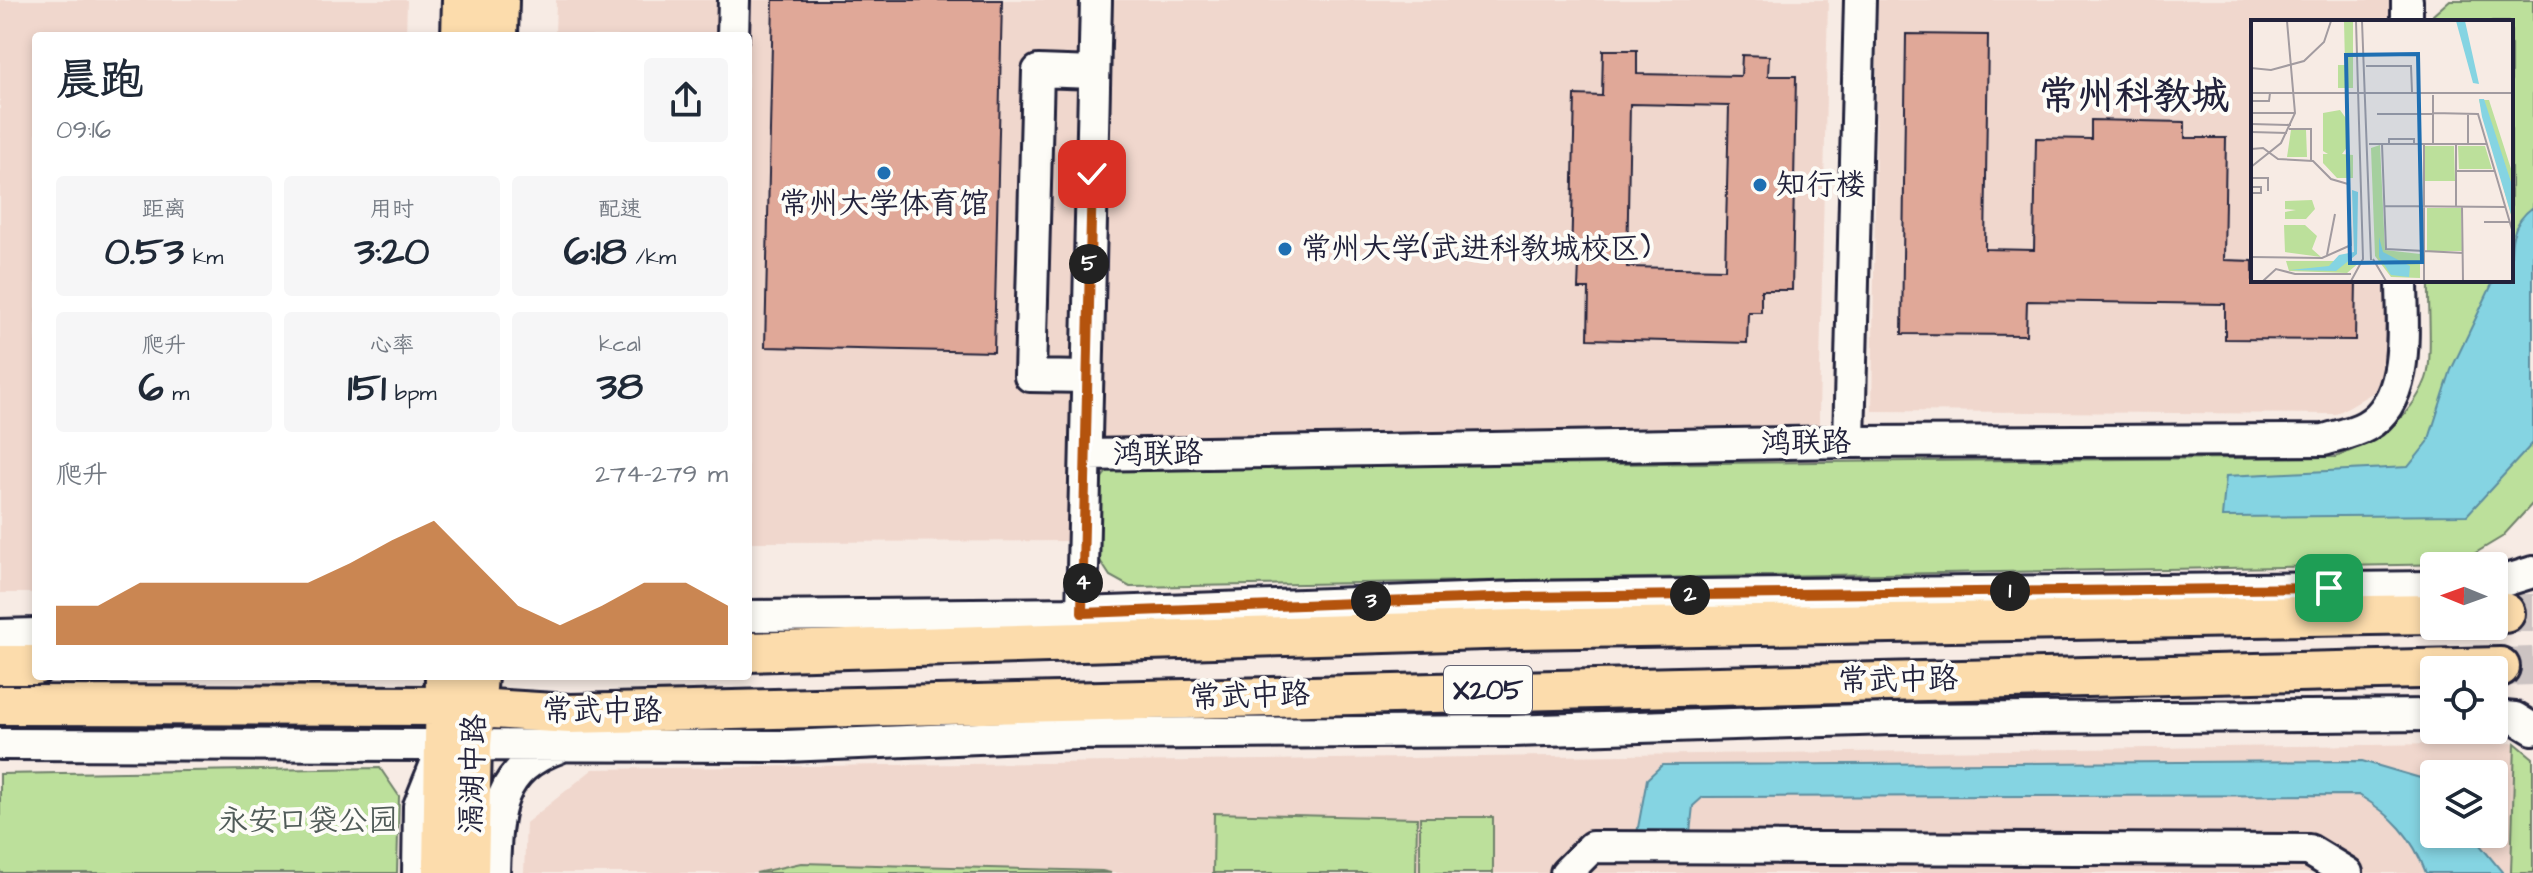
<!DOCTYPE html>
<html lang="zh">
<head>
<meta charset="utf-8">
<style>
	:root { --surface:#fff; --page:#f6f6f7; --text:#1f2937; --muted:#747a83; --accent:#b45309 }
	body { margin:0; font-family:"Architects Daughter","LXGW WenKai TC",sans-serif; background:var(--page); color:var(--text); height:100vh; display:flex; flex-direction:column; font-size:30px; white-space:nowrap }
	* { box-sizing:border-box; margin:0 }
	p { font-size:26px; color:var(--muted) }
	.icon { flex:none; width:44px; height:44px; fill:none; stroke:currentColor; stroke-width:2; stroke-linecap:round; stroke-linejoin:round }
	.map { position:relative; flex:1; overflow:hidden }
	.drawer { position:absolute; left:32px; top:32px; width:720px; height:648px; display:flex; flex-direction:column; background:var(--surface); border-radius:8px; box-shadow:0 4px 12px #0003 }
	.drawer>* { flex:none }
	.needle { width:52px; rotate:271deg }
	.controls { position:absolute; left:2420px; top:552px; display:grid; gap:16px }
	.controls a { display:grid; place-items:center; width:88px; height:88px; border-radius:8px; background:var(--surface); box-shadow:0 4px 12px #0003; font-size:40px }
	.pin { position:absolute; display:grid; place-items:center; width:68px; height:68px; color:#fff; margin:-34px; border-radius:16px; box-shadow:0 4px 12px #0006 }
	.km { position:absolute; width:40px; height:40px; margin:-20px; border-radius:50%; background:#222; color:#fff; font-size:22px; line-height:40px; text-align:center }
	.round { display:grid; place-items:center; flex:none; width:84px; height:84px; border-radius:8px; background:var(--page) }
	.headline { display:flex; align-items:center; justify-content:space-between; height:136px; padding:0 24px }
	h1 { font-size:44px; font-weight:700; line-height:60px }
	.stats { display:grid; grid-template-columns:repeat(3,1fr); gap:12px; height:136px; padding:8px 24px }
	.stats div { display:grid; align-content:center; border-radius:8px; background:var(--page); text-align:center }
	.stats b { font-size:40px; font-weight:700 }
	.stats small { font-size:22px; font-weight:400 }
	.stats p { font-size:22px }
	.chart { height:224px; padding:16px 24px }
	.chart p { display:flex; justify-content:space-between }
	.chart svg { width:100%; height:144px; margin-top:8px; fill:var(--accent); opacity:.7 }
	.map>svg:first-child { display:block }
	.built { fill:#f0d7cd; fill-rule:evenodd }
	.green { fill:#bce09b; stroke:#6f816b; stroke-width:2 }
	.water { fill:#85d4e2; stroke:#5d8d9f; stroke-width:2 }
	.building { fill:#e0a898; stroke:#22223b; stroke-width:2; fill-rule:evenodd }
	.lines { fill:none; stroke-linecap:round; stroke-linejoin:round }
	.major-tunnel { stroke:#ccc3c2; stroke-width:38; stroke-dasharray:38 19; stroke-linecap:butt }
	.minor-casing { stroke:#22223b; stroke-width:36 }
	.major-casing { stroke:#22223b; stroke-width:44 }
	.minor { stroke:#fdfcf7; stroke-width:30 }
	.major { stroke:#fcdcac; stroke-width:38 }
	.route-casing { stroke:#fff; stroke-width:16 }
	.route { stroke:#b45309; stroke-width:10 }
	.poi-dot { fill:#1f6fb2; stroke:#fdfcf7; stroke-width:3 }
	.labels { text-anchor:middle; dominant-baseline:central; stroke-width:8; stroke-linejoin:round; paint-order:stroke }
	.shield { fill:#fdfcf7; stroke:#646373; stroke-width:2 }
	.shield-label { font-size:28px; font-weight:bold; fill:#22223b }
	.poi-label { font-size:30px; fill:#22223b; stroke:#fdfcf7; text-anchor:start }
	.street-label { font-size:30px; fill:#22223b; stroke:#fdfcf7 }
	.park-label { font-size:30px; fill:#505b58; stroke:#fdfcf7 }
	.district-label { font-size:38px; font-weight:bold; fill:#22223b; stroke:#fdfcf7 }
	.inset-road { fill:none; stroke:#a29ba0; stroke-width:2 }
	.view { fill:#1f6fb2; fill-opacity:0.15; stroke:#1f6fb2; stroke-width:4 }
	.inset-edge { fill:none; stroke:#22223b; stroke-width:4 }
</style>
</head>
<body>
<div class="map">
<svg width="2533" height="873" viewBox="0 0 2533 873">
	<rect width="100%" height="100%" fill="#f7ebe4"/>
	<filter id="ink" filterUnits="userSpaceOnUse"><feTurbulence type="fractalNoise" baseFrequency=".0125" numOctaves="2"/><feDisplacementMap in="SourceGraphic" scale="16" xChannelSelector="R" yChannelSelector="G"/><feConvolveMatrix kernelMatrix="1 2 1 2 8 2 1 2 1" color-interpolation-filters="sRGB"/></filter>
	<g filter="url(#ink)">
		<!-- built -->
		<path class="built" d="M0 0H407L406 36H36V593H0Z
			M556 0H1828L1818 462 1109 469 1074 541 748 542V36H555Z
			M1878 0H2404V22H2253V280H2398L2389 373 2374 392 2336 414 1872 411Z
			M2515 743 2511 873H524L526 823 593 769ZM2434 774H2494V834H2434Z"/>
		<!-- green -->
		<path class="green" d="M2450 0H2533V503L2502 537 2457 564 1130 587 1110 576 1099 559 1100 480 1109 469 2336 457C2375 442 2410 420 2426 379 2433 361 2428 302 2429 280H2511V22H2433V15Z
			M2515 743 2533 758V873H2511Z
			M380 768 399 796 397 873H0V774Z
			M1214 813 1417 818 1416 873H1213Z
			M1420 817H1493V873H1420Z
			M801 863 1102 871 1111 873H756Z"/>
		<!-- water -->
		<path class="water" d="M2533 207V443L2467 515 2222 517 2226 476 2408 467 2428 442 2451 370 2494 280H2511C2511 250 2507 226 2533 207Z
			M2362 761 2427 780 2434 788V834H2471L2503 873H2426C2412 836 2393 816 2359 795L1703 797 1693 806 1690 833H1637L1647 779 1662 765Z"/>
		<!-- building -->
		<path class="building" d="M773 0H1002L994 352 765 347Z
			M1906 34 1988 35 1985 249 2034 250 2036 138 2091 139V120L2185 122V138H2226L2224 260 2253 261V280H2356L2355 340 2225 339V304L2027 301 2026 335 1902 334Z
			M1603 50H1637V74L1741 76 1742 55 1769 56 1768 76H1796L1792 290H1761V312H1748L1747 343 1588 339 1589 289H1578L1579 263H1571L1575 95 1602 96ZM1630 104 1729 106 1725 269 1627 267Z"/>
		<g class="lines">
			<!-- major-tunnel -->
			<path class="major-tunnel" d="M2505 613H2533
				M2500 667 2533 666"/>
			<!-- minor casing -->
			<g class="minor-casing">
				<path id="minor" d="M2407 22V0
					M733 36 734 0
					M1087 377 1030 376 1038 71 1094 73
					M1849 442 1860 0
					M1087 455 1849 442 2324 440C2337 436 2354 433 2366 426 2412 400 2402 325 2402 280
					M2494 584 2533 572
					M1082 613 1096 0
					M748 616 1082 613 1518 597 2434 587
					M0 635 36 634
					M2494 716 2515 718 2533 729
					M0 744 786 746 1077 734 1511 731 1891 719 2434 715
					M418 873 419 806 439 756
					M494 873C496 814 496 769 560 747
					M1566 873 1592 847 2309 850 2347 873"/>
			</g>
			<!-- major casing -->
			<g class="major-casing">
				<path id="major" d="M461 36 462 0
					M498 36 499 0
					M2494 613H2505
					M748 652 1518 629 2434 614
					M0 665H36
					M0 705 445 706 570 714 2500 667
					M442 873 445 676
					M469 873 472 744 478 676"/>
			</g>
			<!-- minor -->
			<use href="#minor" class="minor"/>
			<!-- major -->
			<use href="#major" class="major"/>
		</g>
	</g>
	<g class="lines" filter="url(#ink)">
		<!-- route casing -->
		<g class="route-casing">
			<path id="route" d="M1092 174 1082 613 1518 597 2329 588"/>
		</g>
		<!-- route -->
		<use href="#route" class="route"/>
	</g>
	<!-- markers -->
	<g class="poi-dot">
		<circle cx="884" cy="173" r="8"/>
		<circle cx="1760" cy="185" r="8"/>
		<circle cx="1285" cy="249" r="8"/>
	</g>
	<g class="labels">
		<!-- shield labels -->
		<rect class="shield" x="1444" y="666" width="88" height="48" rx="6"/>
		<g class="shield-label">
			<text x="1488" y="690">X205</text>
		</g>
		<!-- poi labels -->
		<g class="poi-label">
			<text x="1776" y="185">知行楼</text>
			<text x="884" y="204" text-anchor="middle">常州大学体育馆</text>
			<text x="1301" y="249">常州大学(武进科教城校区)</text>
		</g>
		<!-- street labels -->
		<g class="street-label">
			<text transform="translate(1806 443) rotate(-1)">鸿联路</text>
			<text transform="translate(1158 454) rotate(-1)">鸿联路</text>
			<text transform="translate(1898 680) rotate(-1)">常武中路</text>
			<text transform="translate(1250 696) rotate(-2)">常武中路</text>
			<text x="602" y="711">常武中路</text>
			<text transform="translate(473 774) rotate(-88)">滆湖中路</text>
		</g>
		<!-- park labels -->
		<g class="park-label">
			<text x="308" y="821">永安口袋公园</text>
		</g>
		<!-- district labels -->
		<g class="district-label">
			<text x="2134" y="97">常州科教城</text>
		</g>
	</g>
	<!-- overview -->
	<g transform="translate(2251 20)">
		<rect width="262" height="262" fill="#f7ebe4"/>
		<path d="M93 1H102V68H87V45H94ZM228 80H238L262 155V202ZM89 90 97 101V126L91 134 102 135V158H86L72 143V134H77L72 131V93ZM40 110H55L56 137H36ZM129 125 134 230 169 234V258L140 257 124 236 120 128ZM174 126H203L204 161H174ZM207 126H234L241 149H208ZM61 180 64 189 55 199H34V192L45 190 34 189V181ZM176 188H210L211 231H176ZM33 205H54L66 216 61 229 70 237 34 232ZM35 241H110L96 253 38 251Z" fill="#bce09b"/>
		<path d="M205 1H214L228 64 222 63ZM233 79 260 162 262 201 231 97 228 79ZM101 170 107 172 106 234 85 251 39 250 78 246 88 235 103 232ZM128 217 132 232 159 246 158 257 140 255 128 237Z" fill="#85d4e2"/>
		<path class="inset-road" d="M111 1 120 240M115 46H160L161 72M0 48 20 50 53 41 73 22 80 1M0 73H262M0 81H18L19 73M0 93H44M182 93 227 94 262 213M126 94H182M0 104 40 105M38 109H60V140M0 112 36 113M118 124H236M131 124 135 229 212 233M138 124V119H163V124M173 124V261M182 124V75M217 124V93M0 129 12 128 27 139 62 141 80 159 97 164 100 225 71 238 0 237M0 147 30 123 44 93 36 1M205 151H243M0 158H17V171M0 167H10V173H0M133 186 255 187M205 186V124M211 187 212 261M233 202H259M76 235 84 194M122 239 135 261M12 261 25 249 44 254H100M100 261 112 239 105 1"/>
		<path class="view" d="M167 34 171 242 99 243 95 35Z"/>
		<rect width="262" height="262" class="inset-edge"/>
	</g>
</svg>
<div class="controls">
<a><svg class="needle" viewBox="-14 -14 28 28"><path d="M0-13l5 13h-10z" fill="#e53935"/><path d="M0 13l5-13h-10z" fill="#747a83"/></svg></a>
<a><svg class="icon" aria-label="locate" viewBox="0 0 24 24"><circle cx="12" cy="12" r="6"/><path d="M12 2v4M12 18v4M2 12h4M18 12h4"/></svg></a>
<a><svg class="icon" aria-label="layers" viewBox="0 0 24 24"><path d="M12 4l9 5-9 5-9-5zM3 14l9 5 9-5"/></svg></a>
</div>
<div class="pin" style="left:2329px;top:588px;background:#1e9e55"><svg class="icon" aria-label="arrive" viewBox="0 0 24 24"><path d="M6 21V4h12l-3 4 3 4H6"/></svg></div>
<div class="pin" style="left:1092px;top:174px;background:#d93025"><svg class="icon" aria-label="check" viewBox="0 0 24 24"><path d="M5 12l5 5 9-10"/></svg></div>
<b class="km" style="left:2010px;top:591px">1</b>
<b class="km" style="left:1690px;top:595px">2</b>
<b class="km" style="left:1371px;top:601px">3</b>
<b class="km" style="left:1083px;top:583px">4</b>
<b class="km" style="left:1089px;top:264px">5</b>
<section class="drawer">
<div class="headline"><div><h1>晨跑</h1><p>09:16</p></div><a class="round"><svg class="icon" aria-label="share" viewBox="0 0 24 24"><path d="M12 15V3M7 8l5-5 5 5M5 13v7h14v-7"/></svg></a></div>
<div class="stats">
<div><p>距离</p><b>0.53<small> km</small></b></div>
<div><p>用时</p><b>3:20</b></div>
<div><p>配速</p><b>6:18<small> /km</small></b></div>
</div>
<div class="stats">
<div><p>爬升</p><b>6<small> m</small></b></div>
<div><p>心率</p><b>151<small> bpm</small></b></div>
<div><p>kcal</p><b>38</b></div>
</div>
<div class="chart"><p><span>爬升</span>274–279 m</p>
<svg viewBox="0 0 160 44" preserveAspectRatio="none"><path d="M0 44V32L10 32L20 25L30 25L40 25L50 25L60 25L70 19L80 12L90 6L100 19L110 32L120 38L130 32L140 25L150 25L160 32V44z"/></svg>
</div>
</section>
</div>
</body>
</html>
